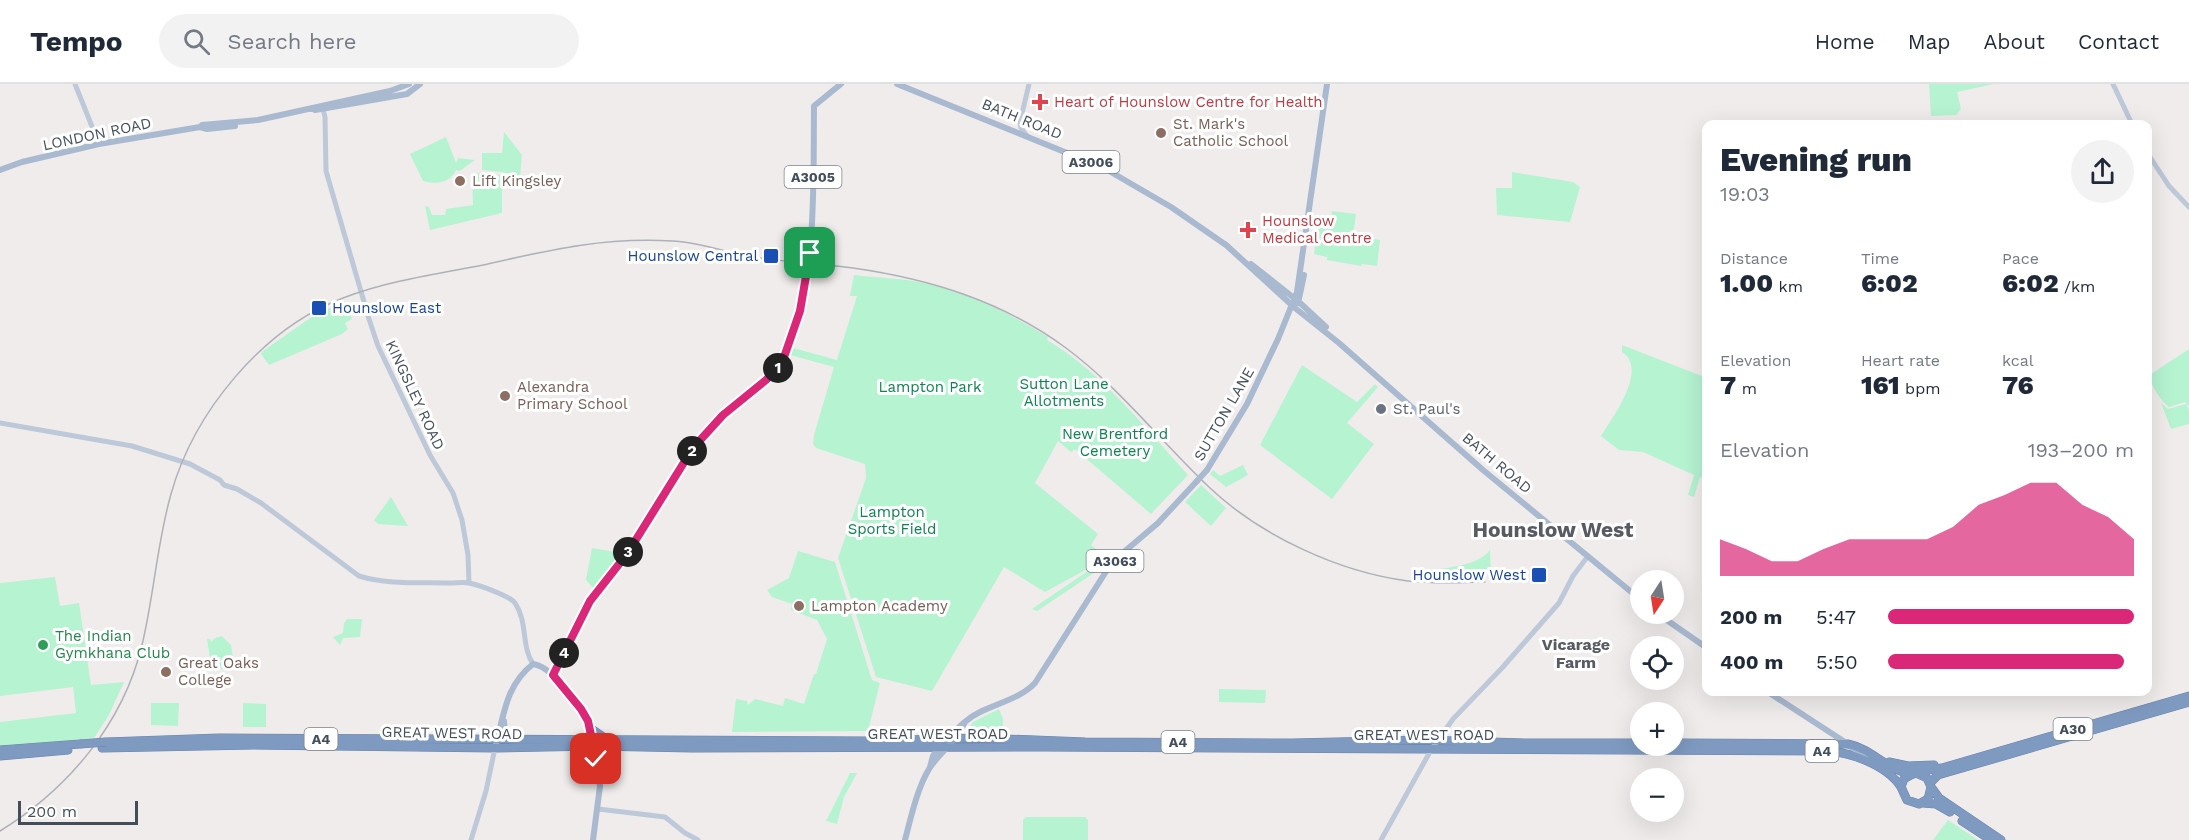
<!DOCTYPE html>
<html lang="en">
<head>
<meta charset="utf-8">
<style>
	:root { --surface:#fff; --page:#f2f2f3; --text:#1f2937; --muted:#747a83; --line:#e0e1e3; --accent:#db2777 }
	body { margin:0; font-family:"Work Sans",sans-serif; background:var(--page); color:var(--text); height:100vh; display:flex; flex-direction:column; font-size:22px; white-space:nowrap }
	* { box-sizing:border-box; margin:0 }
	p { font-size:20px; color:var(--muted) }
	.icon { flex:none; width:33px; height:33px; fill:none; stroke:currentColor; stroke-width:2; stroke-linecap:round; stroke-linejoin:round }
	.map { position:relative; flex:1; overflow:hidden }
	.drawer { position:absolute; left:1702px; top:36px; width:450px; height:576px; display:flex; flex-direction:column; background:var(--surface); border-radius:12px; box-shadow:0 6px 24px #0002 }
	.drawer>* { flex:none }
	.needle { width:39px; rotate:192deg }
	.controls { position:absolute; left:1630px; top:486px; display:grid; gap:12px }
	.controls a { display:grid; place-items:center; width:54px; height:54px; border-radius:50%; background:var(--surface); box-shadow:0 6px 24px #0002; font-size:30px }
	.scale { position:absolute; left:18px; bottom:15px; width:120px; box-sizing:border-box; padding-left:6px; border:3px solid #434e5b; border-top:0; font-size:16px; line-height:21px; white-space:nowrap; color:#434e5b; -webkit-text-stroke:4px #fff; paint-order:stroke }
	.pin { position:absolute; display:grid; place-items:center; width:51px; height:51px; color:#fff; margin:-26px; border-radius:12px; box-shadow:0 3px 9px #0006 }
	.km { position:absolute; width:30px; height:30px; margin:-15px; border-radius:50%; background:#222; color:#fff; font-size:16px; line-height:30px; text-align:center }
	.round { display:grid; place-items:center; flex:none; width:63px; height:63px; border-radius:32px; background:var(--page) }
	.head { display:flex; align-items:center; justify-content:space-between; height:102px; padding:0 18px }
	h1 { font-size:33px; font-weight:800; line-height:45px }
	.metrics { display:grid; grid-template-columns:repeat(3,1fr); gap:9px; height:102px; padding:6px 18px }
	.metrics div { display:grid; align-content:center }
	.metrics b { font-size:26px; font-weight:800 }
	.metrics small { font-size:16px; font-weight:400 }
	.metrics p { font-size:16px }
	.chart { height:168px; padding:12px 18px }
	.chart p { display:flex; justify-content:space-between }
	.chart svg { width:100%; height:108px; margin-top:6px; fill:var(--accent); opacity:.7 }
	ul { padding:0 18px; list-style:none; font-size:20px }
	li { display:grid; grid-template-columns:96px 72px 1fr; align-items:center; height:45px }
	li i { height:15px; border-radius:8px; background:var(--accent) }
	header { display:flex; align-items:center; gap:36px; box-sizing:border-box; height:84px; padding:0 30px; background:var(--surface); border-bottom:2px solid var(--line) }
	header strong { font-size:28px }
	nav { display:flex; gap:33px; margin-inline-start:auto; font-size:21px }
	.search { width:420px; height:54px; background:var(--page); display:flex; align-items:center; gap:15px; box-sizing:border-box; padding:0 21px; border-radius:33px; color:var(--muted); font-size:22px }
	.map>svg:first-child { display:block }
	.green { fill:#b5f3d1 }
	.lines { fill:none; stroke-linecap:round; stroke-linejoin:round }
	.highway-casing { stroke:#6a85ad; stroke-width:9 }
	.secondary { stroke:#bdc8d8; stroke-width:5 }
	.primary { stroke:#a9b9cf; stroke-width:6 }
	.highway { stroke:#7f9ac1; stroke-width:8 }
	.rail { stroke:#aeb1b8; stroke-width:1.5 }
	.highway-bridge-casing { stroke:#6a85ad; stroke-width:9; stroke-linecap:butt }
	.primary-bridge { stroke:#a9b9cf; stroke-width:6 }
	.highway-bridge { stroke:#7f9ac1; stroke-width:8 }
	.route-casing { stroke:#fff; stroke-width:12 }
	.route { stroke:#db2777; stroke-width:8 }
	.health-dot { fill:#e0444e; stroke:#fff; stroke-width:2 }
	.education-dot { fill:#8d6e63; stroke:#fff; stroke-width:2 }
	.transit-dot { fill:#1a4fb4; stroke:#fff; stroke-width:2 }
	.worship-dot { fill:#6b7280; stroke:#fff; stroke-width:2 }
	.leisure-dot { fill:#2e9e5b; stroke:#fff; stroke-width:2 }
	.labels { text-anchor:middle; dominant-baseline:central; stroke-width:6; stroke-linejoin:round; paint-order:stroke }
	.shield { fill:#fff; stroke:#7b838c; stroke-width:1.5 }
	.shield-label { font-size:14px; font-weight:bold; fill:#434e5b }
	.health-label { font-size:15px; fill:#be3a42; stroke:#fff; text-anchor:start }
	.street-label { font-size:15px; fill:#434e5b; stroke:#fff }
	.education-label { font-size:15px; fill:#785e54; stroke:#fff; text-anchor:start }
	.transit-label { font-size:15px; fill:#164399; stroke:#fff; text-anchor:end }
	.park-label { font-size:15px; fill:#0e8350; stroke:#fff }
	.worship-label { font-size:15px; fill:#5b616d; stroke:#fff; text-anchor:start }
	.leisure-label { font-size:15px; fill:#27864d; stroke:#fff; text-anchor:start }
	.neighbourhood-label { font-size:16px; font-weight:bold; fill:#585c62; stroke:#fff }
	.district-label { font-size:21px; font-weight:bold; fill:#585c62; stroke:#fff }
</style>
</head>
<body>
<header>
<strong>Tempo</strong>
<div class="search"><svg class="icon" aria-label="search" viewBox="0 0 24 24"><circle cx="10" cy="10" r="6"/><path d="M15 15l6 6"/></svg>Search here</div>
<nav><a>Home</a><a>Map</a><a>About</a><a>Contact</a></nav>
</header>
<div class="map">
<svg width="2189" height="756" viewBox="0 0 2189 756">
	<rect width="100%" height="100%" fill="#f0ecec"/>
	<!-- green -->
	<path class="green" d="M1929 0H1994L1957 8 1961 25 1956 31 1931 32Z
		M504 48 522 71 520 94 502 88 482 86V69H502Z
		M446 53 456 79 458 74 475 76 460 87 456 86C451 99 435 101 423 97L410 70Z
		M1512 88 1573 98 1580 103 1570 138 1497 131 1496 104H1512Z
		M472 89 502 91V129L430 146 425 122 429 123 432 131H445L446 125 473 121Z
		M1332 127 1356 130 1353 152 1380 156 1377 182 1362 180 1361 182 1327 176V173L1314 170 1319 136 1331 138Z
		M854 191C878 194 904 194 928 200 971 210 1011 230 1048 253L1047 256C1103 289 1145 344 1188 391L1151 430 1075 365 1071 368 1058 357 1035 399 1098 450 1091 461 1104 471 1100 478 1045 508 1004 483 932 607 876 593 838 474 866 394 865 380 816 364 813 360 814 351 834 283 790 271 793 264 837 276 857 212H850Z
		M342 218 345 219 352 235 345 239 348 245 342 250 269 281 261 270 263 267 313 232Z
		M1622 261 1707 294V395L1700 393 1694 413 1688 411 1694 391 1643 368 1619 366 1601 352C1612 334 1649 285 1622 268Z
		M2189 265V323L2185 318 2169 323C2158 314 2154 304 2148 292Z
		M1302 281 1357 318 1375 300 1378 303 1347 339 1374 360 1332 415 1260 361Z
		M2161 319 2168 325 2186 320 2189 326V340L2171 345Z
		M1243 381 1248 391 1226 403 1210 390 1213 386 1220 392Z
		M1201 401 1226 424 1211 442 1185 418Z
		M391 413 408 442 378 440 374 436Z
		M592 464 621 469 594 505 586 496Z
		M1490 466 1491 488 1436 489 1434 486C1451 483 1479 481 1490 466Z
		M798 467 835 478 872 596 880 599 868 647 732 648 736 615 747 617 748 621 755 615 783 622 785 614 804 620 814 590H816L827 555 817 536 791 526 792 520 772 513 767 506 789 494Z
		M1107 474 1100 485 1037 527 1032 525Z
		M55 493 60 522 79 519 91 601 124 598 109 631 94 654 0 663V638L76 629 73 603 0 612V499Z
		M347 535H362L360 553 343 554 340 561 333 553 343 549 344 539Z
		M222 552 231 561 233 574 228 584 221 585 215 582V586L212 587 207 555H210L211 558 215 554Z
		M1219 605 1266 606 1265 619 1219 618Z
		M151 619H179L178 642 151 641Z
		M243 619 266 620V643H243Z
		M999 625 1003 635V649H999L996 643 997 649H965L973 638Z
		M850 689H857L844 713 837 740 826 737Z
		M1026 733H1085L1088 736V756H1023V736Z
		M1948 736 1978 756H1933Z"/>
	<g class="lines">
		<!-- highway casing -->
		<g class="highway-casing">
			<path id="highway" d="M593 646 606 655
				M106 658 220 654 868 657 980 654 1085 658 1294 659 1422 656 1524 659H1641
				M1674 659 1848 660C1872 665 1887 686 1911 690
				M102 664 253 661 495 664 595 662 692 664 1046 663 1826 667C1850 668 1887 681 1901 703
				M0 666 80 660
				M0 672 68 666
				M1889 678 1908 682 1934 681
				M1916 689 1927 694 1931 703 1928 715 1919 720 1907 716 1901 703 1904 695C1915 687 1929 686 1942 684L2189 612
				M1930 699 1938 691 2189 618
				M1931 703 1939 714 2001 756
				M1923 719 1936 720 1950 728
				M1962 737 1991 756"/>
		</g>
		<!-- secondary -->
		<path class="secondary" d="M75 0 99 60
			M2113 0 2132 40
			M323 25 325 33 326 87 369 235 378 262 430 371 453 409 462 436 468 471 469 499
			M1027 52 1021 44 1020 38 1029 0
			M2148 70 2169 102 2189 123
			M0 339 132 362 190 380 220 396 224 401 237 405 261 419 359 492C388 501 421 498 451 499 456 499 464 498 469 499 479 501 510 512 515 519 528 538 521 562 533 580
			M598 725 665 733 685 749 698 756
			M471 756 486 707 495 664
			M1381 756 1431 666 1453 635 1502 584 1559 519 1573 492 1588 472"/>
		<!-- primary -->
		<path class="primary" d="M897 0 1104 84 1171 123 1226 161
			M315 26 407 10 420 0
			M200 43 207 45 235 42
			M0 86 22 78 99 60 200 43 202 41 258 36 390 7 409 0
			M1225 160 1295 224 1339 259 1483 386 1641 516
			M1251 180 1299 218 1326 243
			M1298 219 1304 191
			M1207 386 1247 320 1278 255 1297 208 1327 0
			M1658 530 1707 564
			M533 580C555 583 579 624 591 641
			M553 591C565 564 578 535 595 510 609 487 629 468 644 444 663 414 679 380 703 352 725 326 770 303 784 274 818 206 813 98 814 22L841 0
			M1768 608 1848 660 1868 676
			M504 637 505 648 511 655
			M590 640 589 646 595 662 600 702 593 756
			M947 655C957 645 967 634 980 628 998 619 1021 614 1035 599L1107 486 1118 473 1158 439 1197 397
			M495 664C504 632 505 602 533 580
			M930 683 933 672 940 662
			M905 756C911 733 917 705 929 685 939 669 956 658 964 640"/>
		<!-- highway -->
		<use href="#highway" class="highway"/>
		<!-- rail -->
		<path class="rail" d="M0 747C68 705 123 640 142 561 154 511 157 459 171 410 194 328 262 245 343 214 387 197 436 190 483 181 549 166 603 153 672 157 698 158 722 167 748 172 782 178 818 179 853 184 930 195 1002 217 1066 264 1120 304 1162 359 1210 404 1261 452 1339 488 1408 497 1433 500 1459 499 1485 498"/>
		<!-- highway-bridge casing -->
		<g class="highway-bridge-casing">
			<path id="highway-bridge" d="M80 660 106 658"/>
		</g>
		<!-- primary-bridge -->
		<path class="primary-bridge" d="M1197 397 1207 386"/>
		<!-- highway-bridge -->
		<use href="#highway-bridge" class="highway-bridge"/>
	</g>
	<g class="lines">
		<!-- route casing -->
		<g class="route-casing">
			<path id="route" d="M596 675 588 637 581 625 553 591 590 517 627 470 693 364 723 331 766 296 782 279 800 227 810 169"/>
		</g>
		<!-- route -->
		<use href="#route" class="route"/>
	</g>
	<!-- markers -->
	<g class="health-dot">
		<path d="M1037 9h6v6h6v6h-6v6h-6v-6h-6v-6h6z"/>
		<path d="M1245 137h6v6h6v6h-6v6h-6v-6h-6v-6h6z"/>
	</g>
	<g class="education-dot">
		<circle cx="1161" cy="49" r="6"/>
		<circle cx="460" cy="97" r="6"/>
		<circle cx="505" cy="312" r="6"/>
		<circle cx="799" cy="522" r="6"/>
		<circle cx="166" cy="588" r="6"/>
	</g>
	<g class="transit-dot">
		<rect x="763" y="164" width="16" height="16" rx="3"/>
		<rect x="311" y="216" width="16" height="16" rx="3"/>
		<rect x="1531" y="483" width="16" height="16" rx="3"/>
	</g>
	<circle class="worship-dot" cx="1381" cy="325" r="6"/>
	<circle class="leisure-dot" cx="43" cy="561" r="6"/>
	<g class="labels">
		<!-- shield labels -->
		<g class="shield">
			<rect x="1062.5" y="67" width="57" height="22" rx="4.5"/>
			<rect x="784.5" y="82" width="57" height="22" rx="4.5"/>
			<rect x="1086.5" y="466" width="57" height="22" rx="4.5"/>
			<rect x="2053.5" y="634" width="39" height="22" rx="4.5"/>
			<rect x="304.5" y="644" width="33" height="22" rx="4.5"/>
			<rect x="1161.5" y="647" width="33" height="22" rx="4.5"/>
			<rect x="1805.5" y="656" width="33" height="22" rx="4.5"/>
		</g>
		<g class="shield-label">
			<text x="1091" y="78">A3006</text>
			<text x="813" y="93">A3005</text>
			<text x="1115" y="477">A3063</text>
			<text x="2073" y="645">A30</text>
			<text x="321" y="655">A4</text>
			<text x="1178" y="658">A4</text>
			<text x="1822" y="667">A4</text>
		</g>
		<!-- health labels -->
		<g class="health-label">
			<text x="1054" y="18">Heart of Hounslow Centre for Health</text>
			<text x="1262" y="137">Hounslow<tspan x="1262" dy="17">Medical Centre</tspan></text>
		</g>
		<!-- street labels -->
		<g class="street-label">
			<text transform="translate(1022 35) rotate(22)">BATH ROAD</text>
			<text transform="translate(97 50) rotate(-12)">LONDON ROAD</text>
			<text transform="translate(415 311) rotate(65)">KINGSLEY ROAD</text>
			<text transform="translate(1224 330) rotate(-60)">SUTTON LANE</text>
			<text transform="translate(1497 379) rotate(40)">BATH ROAD</text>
			<text transform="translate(452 649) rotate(1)">GREAT WEST ROAD</text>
			<text x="938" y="650">GREAT WEST ROAD</text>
			<text x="1424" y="651">GREAT WEST ROAD</text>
		</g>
		<!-- education labels -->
		<g class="education-label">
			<text x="1173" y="40">St. Mark's<tspan x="1173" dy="17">Catholic School</tspan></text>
			<text x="472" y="97">Lift Kingsley</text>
			<text x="517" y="303">Alexandra<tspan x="517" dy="17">Primary School</tspan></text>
			<text x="811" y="522">Lampton Academy</text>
			<text x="178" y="579">Great Oaks<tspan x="178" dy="17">College</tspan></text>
		</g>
		<!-- transit labels -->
		<g class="transit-label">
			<text x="758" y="172">Hounslow Central</text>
			<text x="332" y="224" text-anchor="start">Hounslow East</text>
			<text x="1526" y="491">Hounslow West</text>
		</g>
		<!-- park labels -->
		<g class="park-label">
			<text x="1064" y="300">Sutton Lane<tspan x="1064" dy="17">Allotments</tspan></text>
			<text x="930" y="303">Lampton Park</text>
			<text x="1115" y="350">New Brentford<tspan x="1115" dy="17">Cemetery</tspan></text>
			<text x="892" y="428">Lampton<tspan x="892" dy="17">Sports Field</tspan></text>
		</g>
		<!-- worship labels -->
		<g class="worship-label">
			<text x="1393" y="325">St. Paul's</text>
		</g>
		<!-- leisure labels -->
		<g class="leisure-label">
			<text x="55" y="552">The Indian<tspan x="55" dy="17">Gymkhana Club</tspan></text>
		</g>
		<!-- neighbourhood labels -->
		<g class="neighbourhood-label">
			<text x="1576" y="560">Vicarage<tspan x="1576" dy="18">Farm</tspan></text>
		</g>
		<!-- district labels -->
		<g class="district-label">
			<text x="1553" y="445">Hounslow West</text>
		</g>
	</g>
</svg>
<div class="controls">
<a><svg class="needle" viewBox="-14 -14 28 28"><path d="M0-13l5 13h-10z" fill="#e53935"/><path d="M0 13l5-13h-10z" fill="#747a83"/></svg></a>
<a><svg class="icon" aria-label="locate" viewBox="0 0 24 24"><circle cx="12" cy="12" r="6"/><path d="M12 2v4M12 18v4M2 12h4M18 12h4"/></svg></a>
<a>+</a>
<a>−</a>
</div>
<div class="scale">200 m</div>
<div class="pin" style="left:810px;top:169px;background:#1e9e55"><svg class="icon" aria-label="arrive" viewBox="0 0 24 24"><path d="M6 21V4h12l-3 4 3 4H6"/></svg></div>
<div class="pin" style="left:596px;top:675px;background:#d93025"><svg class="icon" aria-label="check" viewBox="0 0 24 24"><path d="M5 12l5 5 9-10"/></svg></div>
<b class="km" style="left:778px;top:284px">1</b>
<b class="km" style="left:692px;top:367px">2</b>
<b class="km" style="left:628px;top:468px">3</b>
<b class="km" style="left:564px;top:569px">4</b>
<section class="drawer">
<div class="head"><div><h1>Evening run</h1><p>19:03</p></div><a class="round"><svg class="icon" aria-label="share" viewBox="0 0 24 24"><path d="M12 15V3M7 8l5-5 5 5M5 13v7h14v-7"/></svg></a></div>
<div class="metrics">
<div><p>Distance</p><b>1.00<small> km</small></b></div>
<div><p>Time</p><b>6:02</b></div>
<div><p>Pace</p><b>6:02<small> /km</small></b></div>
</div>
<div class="metrics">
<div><p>Elevation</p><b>7<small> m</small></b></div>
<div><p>Heart rate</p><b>161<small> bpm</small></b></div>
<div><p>kcal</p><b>76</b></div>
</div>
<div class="chart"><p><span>Elevation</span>193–200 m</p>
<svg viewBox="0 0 160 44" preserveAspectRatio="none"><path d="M0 44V29L10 33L20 38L30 38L40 33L50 29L60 29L70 29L80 29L90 24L100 15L110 11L120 6L130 6L140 15L150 20L160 29V44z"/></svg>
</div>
<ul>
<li><b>200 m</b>5:47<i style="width:100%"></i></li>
<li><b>400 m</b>5:50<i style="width:96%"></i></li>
</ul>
</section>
</div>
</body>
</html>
